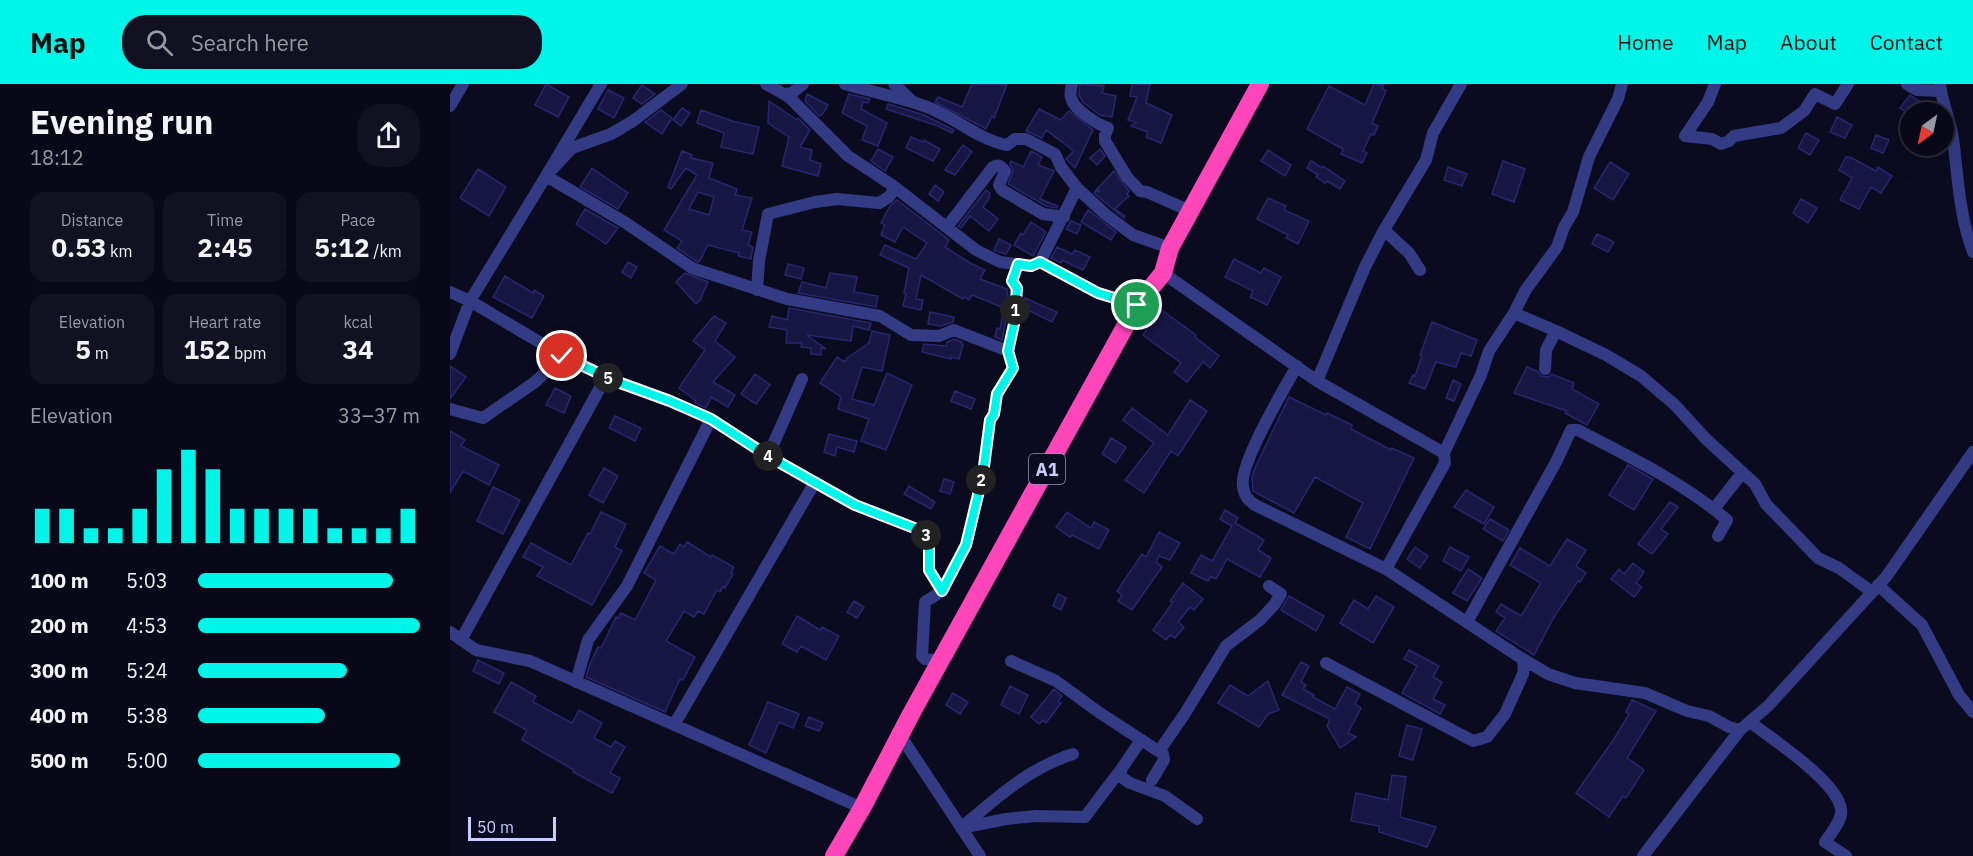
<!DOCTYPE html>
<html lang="en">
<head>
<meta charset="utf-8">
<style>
	:root { --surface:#080818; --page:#111121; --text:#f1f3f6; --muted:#989aa2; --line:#292937; --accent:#00f5e9 }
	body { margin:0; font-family:"IBM Plex Sans",sans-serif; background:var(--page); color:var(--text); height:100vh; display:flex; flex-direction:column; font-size:22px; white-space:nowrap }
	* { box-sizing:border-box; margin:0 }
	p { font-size:20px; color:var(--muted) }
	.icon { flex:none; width:33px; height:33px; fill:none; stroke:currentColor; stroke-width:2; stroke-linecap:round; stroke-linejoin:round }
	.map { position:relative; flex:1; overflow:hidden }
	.details { display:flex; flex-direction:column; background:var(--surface); width:450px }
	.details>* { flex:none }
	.needle { width:39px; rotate:213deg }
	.controls { position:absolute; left:1450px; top:18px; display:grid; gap:12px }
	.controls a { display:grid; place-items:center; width:54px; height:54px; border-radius:50%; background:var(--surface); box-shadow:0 6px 24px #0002,0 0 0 2px var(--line); font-size:30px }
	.scale { position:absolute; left:18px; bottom:15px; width:88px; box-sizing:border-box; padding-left:6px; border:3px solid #caccff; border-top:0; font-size:16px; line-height:21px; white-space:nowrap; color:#caccff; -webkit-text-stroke:4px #0b0b20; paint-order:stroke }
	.pin { position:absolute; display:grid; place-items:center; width:51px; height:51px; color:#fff; margin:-26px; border:3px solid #fff; border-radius:50%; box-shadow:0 2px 6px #0007 }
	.km { position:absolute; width:30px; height:30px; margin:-15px; border-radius:50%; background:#222; color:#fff; font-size:16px; line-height:30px; text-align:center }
	.round { display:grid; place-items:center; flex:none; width:63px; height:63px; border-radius:24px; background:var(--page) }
	.head { display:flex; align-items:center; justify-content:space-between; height:102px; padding:0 30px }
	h1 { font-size:33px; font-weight:700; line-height:45px }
	.figures { display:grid; grid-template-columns:repeat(3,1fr); gap:9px; height:102px; padding:6px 30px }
	.figures div { display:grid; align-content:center; border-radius:15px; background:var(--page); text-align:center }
	.figures b { font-size:26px; font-weight:700 }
	.figures small { font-size:16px; font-weight:400 }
	.figures p { font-size:16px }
	.chart { height:168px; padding:12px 30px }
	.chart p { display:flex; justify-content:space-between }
	.chart svg { width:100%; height:108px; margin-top:6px; stroke:var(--accent); stroke-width:6 }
	ul { padding:0 30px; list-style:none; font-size:20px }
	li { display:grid; grid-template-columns:96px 72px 1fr; align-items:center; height:45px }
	li i { height:15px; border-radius:8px; background:var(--accent) }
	header { display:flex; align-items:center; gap:36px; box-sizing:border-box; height:84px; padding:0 30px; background:var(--accent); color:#111 }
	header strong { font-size:28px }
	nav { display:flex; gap:33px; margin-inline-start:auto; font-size:21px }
	.search { width:420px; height:54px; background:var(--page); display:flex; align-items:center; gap:15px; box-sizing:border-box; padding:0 21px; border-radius:24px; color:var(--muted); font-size:22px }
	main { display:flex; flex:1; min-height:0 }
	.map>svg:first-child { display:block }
	.building { fill:#181643; stroke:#292670; stroke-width:1.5; fill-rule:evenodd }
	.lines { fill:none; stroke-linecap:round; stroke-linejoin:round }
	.street { stroke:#323b83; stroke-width:12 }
	.highway { stroke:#ff45ba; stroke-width:18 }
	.route-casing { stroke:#fff; stroke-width:12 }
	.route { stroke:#00f5e9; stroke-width:8 }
	.labels { text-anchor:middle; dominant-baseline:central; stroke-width:6; stroke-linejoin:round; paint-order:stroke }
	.shield { fill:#0b0b20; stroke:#9192bc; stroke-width:1.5 }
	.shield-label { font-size:18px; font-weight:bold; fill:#caccff }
</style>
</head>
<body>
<header>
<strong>Map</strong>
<div class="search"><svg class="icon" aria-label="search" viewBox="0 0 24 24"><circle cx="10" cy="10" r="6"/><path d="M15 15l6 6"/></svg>Search here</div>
<nav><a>Home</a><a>Map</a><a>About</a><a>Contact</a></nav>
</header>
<main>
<section class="details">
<div class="head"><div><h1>Evening run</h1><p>18:12</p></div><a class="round"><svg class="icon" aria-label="share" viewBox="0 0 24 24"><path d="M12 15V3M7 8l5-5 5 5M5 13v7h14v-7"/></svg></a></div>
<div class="figures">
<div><p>Distance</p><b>0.53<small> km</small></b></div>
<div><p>Time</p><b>2:45</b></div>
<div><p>Pace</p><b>5:12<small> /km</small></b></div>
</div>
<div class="figures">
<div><p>Elevation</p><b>5<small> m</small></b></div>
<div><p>Heart rate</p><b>152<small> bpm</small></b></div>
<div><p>kcal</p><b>34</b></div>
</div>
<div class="chart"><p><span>Elevation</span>33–37 m</p>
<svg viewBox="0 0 160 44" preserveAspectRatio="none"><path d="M5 44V30M15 44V30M25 44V38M35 44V38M45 44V30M55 44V14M65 44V6M75 44V14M85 44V30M95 44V30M105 44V30M115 44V30M125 44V38M135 44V38M145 44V38M155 44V30"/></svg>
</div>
<ul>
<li><b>100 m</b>5:03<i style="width:88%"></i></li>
<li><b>200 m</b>4:53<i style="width:100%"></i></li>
<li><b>300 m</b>5:24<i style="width:67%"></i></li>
<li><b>400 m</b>5:38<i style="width:57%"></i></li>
<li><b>500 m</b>5:00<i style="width:91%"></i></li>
</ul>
</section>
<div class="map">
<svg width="1523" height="772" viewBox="0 0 1523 772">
	<rect width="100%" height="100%" fill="#0b0b20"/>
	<!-- building -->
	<path class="building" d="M96 0 119 13 108 33 85 21Z
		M522 0H557L544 34 542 32 536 45 485 18 488 13 512 23Z
		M630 0 654 2 652 9 666 12 662 33 650 31 633 18 629 11Z
		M682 0H700L696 19 722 31 711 59 696 53 698 48 681 42 686 38 678 36 687 13 680 12Z
		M924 0H934L932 4 936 7 922 39 928 42 924 51 921 50 913 67 917 69 912 79 891 70 893 65 857 45 879 2 915 21Z
		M192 1 205 10 192 20 183 14Z
		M158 6 174 14 164 34 148 25Z
		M357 10 378 21 372 31 369 32 355 17Z
		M399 10 420 15 418 19 413 18 411 25 437 39 428 62 412 56 417 42 392 29Z
		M1460 11 1475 21 1470 28H1456L1450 24Z
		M319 17 347 36 348 34 360 46 350 63 362 66 360 76 371 80 368 92 332 82 339 53 318 39Z
		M438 20 474 31 504 46 502 49 488 42 436 25Z
		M232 24 240 29 231 42 223 36Z
		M589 25 611 36 619 27 643 46 625 84 616 75 624 67 596 46 592 54 576 47Z
		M211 26 222 34 212 50 195 38Z
		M251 26 282 37 309 43 303 70 271 63 274 49 247 39Z
		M1387 33 1402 41 1395 54 1380 48Z
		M1356 49 1369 56 1360 71 1348 64Z
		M1426 51 1439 56 1433 69 1421 64Z
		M461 53 473 58 474 56 490 65 483 77 456 64Z
		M513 61 522 68 505 91 495 86Z
		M428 65 443 73 435 87 421 77Z
		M650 65 655 72 647 81 640 74Z
		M818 66 841 81 835 92 811 77Z
		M232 67 242 71 241 74 263 79 259 94 287 105 285 111 302 114 292 146 302 148 298 161 303 163 301 175 288 172 289 169 258 161 249 178 246 177 227 164 232 157 214 146 247 91 236 84 221 105 218 103ZM248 108 264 113 259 131 239 125Z
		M581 67 592 73 588 81 604 87 590 115 608 122 607 124 596 122 558 100 563 86 560 80 561 77 573 83Z
		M1396 73H1400L1426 87 1428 83 1442 92 1431 109 1421 103 1409 125 1390 116 1402 94 1389 86Z
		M861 77 872 84 873 82 895 97 890 105 877 97 875 99 866 93 868 91 857 84Z
		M1053 77 1075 85 1064 118 1042 110Z
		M1160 78 1179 90 1163 116 1144 104Z
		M998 83 1017 90 1012 102 994 96Z
		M142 84 178 109 168 125 130 103Z
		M28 85 56 103 39 132 10 114Z
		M664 87 679 107 677 110 679 112 665 125 675 132 674 134 644 109 646 106 650 108 647 105Z
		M485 101 494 108 488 117 479 110Z
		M536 106 540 109 539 112 540 113 533 123 548 135 539 147 520 132 511 144 508 142Z
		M818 114 836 122 834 126 859 137 848 160 836 154 838 151 807 135Z
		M1351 115 1367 124 1358 139 1343 129Z
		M447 116 499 156 495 163 520 179 535 186 530 195 557 205 559 220 552 256 545 253 547 244 550 245 554 224 522 211 519 216 514 213 513 215 471 191 466 215 473 216 471 226 453 222 456 210 454 209 459 184 430 171 435 161 466 175 477 159 453 143 445 158 431 151 435 141 431 139 440 122Z
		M135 125 168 144 156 160 126 140Z
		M638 126 666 148 661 156 631 138Z
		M621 137 631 141 627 150 616 145Z
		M581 138 596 148 583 172 564 161 571 149 573 151Z
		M1147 150 1164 158 1158 168 1142 160Z
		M549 155 561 161 556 170 544 166Z
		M607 163 622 170 625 166 640 173 633 186 612 176 611 179 601 174Z
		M784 175 811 189 814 184 831 193 817 221 800 213 803 207 775 193Z
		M178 178 187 183 181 194 172 188Z
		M338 180 354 184 351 195 335 191Z
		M235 189 258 198 250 216 246 220 226 198Z
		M380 189 407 193 404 208 428 212 426 223 348 209 352 198 376 204Z
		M55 192 83 209 84 206 94 212 82 234 43 213Z
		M575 214 607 228 602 238 578 226V228L574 226Z
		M339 224 421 239 419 246 403 242 401 257 357 251 376 265 371 264V271L361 270V264L351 263 352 259H336L337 246 319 243 322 232 337 236Z
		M710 225 746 251 745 253 769 272 760 284 753 278 737 298 724 288 731 279 693 251Z
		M480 228 504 233 503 238 491 242 478 240Z
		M264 232 276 239 265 257 285 273 263 298 285 311 278 323 261 313 256 324 245 319 246 317 229 304 255 266 243 257Z
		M982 238 1027 256 1021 272 1011 269 1006 283 986 278 975 305 959 299 963 291 965 292 972 272 970 271Z
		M422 247 440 251 432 287 412 283 402 315 424 321 437 289 462 301 436 366 411 357 419 335 388 325 391 313 370 299 387 273 395 278 397 274 419 259Z
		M504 255 512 258 511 260 513 261 509 275 501 273V275L472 268 474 260 496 262 497 258Z
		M0 282 16 293 0 315Z
		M1077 283 1087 287 1091 292 1098 293 1102 290 1124 299 1122 305 1149 320 1137 341 1115 329 1117 327 1064 309Z
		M305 290 320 301 306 320 291 310Z
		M1003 296 1011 300 1004 317 996 314Z
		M105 304 121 312 114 329 96 321Z
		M505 307 525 315 521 325 501 317Z
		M839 313 876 331 877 329 902 341 901 345 941 366 942 364 964 374 920 465 896 453 913 419 865 393 844 429 803 407 802 393 805 384Z
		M740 316 757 327 728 372 721 367 694 409 675 396 704 359 673 336 682 324 718 351Z
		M165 332 191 344 185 357 159 344Z
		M0 347 15 356 11 362 49 381 39 401 13 387 0 409Z
		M379 350 407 357 404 368 387 363 385 372 374 368Z
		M661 354 676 363 666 379 652 370Z
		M1178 381 1203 395 1184 426 1159 411Z
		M154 384 168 392 153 419 139 411Z
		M494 395 504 398 500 410 490 407Z
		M459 402 485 418 481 425 454 410Z
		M43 403 70 416 53 450 27 437Z
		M1016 406 1044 423 1034 440 1004 423Z
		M1220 418 1228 423 1211 445 1218 450 1202 470 1188 460Z
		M775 426 788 434 785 439 814 456 808 466 821 474 810 493 777 475 766 495 761 492 758 497 741 489 751 471 762 477 782 442 770 435Z
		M151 428 176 440 165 463 172 467 142 521 87 492 93 483 73 473 81 459 121 481 138 449 140 450Z
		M617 428 641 444 644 438 659 446 649 465 622 451 620 453 606 443Z
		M1040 435 1059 446 1053 457 1033 445Z
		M709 448 730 459 720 476 709 472 706 478 712 483 682 526 668 517 672 511 667 507 692 470 696 473Z
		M1117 455 1136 466 1126 482 1136 489 1130 498 1128 497 1104 533 1084 571 1046 547 1055 534 1046 528 1051 520 1071 532 1091 499 1060 481 1070 464 1100 482Z
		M237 458 261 473 262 471 284 483 281 489 283 490 275 504 273 502 270 508 267 506 254 530 248 527 244 533 234 527 216 557 245 573 233 596 230 595 215 628 136 593 140 580 148 563 151 564 166 533 168 534 171 529 185 536 206 496 194 489 210 462 224 470 230 460 234 463Z
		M965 463 978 472 970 484 957 475Z
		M1000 463 1019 473 1011 487 993 477Z
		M1183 479 1194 488 1186 499 1192 503 1184 513 1161 495 1169 485 1174 490Z
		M1018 485 1032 494 1017 517 1003 509Z
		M733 499 753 515 744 526 740 523 728 538 734 543 725 554 720 551 716 556 703 546 723 518 720 517Z
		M608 510 616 514 611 526 603 522Z
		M839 512 874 532 866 547 831 526Z
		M926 512 944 523 923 559 890 539 904 516 918 525Z
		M404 517 414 523 407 534 397 528Z
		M347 532 370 546 372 543 389 552 376 576 351 562 347 568 332 560Z
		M959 566 989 582 983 593 992 598 983 615 995 621 990 630 952 609 967 582 954 575Z
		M28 576 54 589 49 600 23 587Z
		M851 578 859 582 851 598 856 601 853 605 864 611 863 613 885 625 897 603 910 610 905 620 911 624 898 649 906 653 890 664 877 642 880 635 832 611Z
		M818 597 829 626 818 630 809 643 768 619 780 601 798 612Z
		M61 598 86 612 83 618 122 639 129 626 152 639 144 654 161 663 165 657 175 663 160 689 170 694 162 709 123 688 124 686 72 656 77 646 44 628Z
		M560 602 578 611 569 630 551 621Z
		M604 605 612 612 608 617 611 619 596 639 593 636 589 640 581 633Z
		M503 609 518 618 510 630 496 621Z
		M1182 616 1206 627 1177 674 1194 686 1176 714 1173 712 1159 733 1126 709 1164 655 1179 630 1176 628Z
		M318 618 349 630 343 644 329 638 316 669 299 661Z
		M359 633 373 639 369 647 355 642Z
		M957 641 972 645 963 676 949 672Z
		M942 691 956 693 950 733 986 743 977 763 929 748V742L901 737 906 709 938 716Z"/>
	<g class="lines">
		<!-- street -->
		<path class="street" d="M151 0 96 92 176 139 242 184 337 215 430 232 461 251 489 252 504 246 558 267
			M316 0 339 13 398 72 442 101 526 166 550 178 581 182 590 178 627 104
			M395 0C422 8 450 13 477 23 505 33 527 55 557 61L565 55H576L605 70 611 83 627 104 655 130 683 151 720 164
			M444 0 461 16
			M622 0C621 4 620 10 621 14 624 26 647 40 658 44L655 51V57L677 93 690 107 697 108 740 127
			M1265 0 1258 18 1235 52 1262 55 1271 60 1279 57 1284 52 1331 44 1354 27 1365 10 1385 20 1398 0
			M1457 0 1467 6 1491 7
			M1490 0C1492 19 1500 36 1503 54 1508 93 1509 131 1523 168
			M335 10 342 9 353 0
			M0 22 13 0
			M497 143 543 83C549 80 551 82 555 87L549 101 552 106 593 130 614 133
			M934 146 959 169 970 186
			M590 178 648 209 687 221
			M713 189 867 297 994 369 995 379 936 485
			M307 206 309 177 318 130 365 118 387 115 429 119 439 113 445 104
			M0 208 20 217 96 92 122 64 161 50 183 37 232 0
			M1064 229 1106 247
			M0 270 20 217 113 272 165 297 220 317 261 335 318 372 405 421 472 447 479 458V486L492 507 475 518 472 572 475 575 491 577
			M847 282C834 305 789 380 793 402 794 412 798 416 805 421L936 485 1071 574 1074 581 1073 590 1055 630 1037 653 1023 657 876 579
			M1095 285 1096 266 1106 247 1156 271 1191 292 1225 321 1256 355 1305 400 1316 420 1368 474 1389 484 1422 508
			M867 297 915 183 934 146 976 76 983 49 1011 0
			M0 325 33 334 85 298 113 272
			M994 369 1031 291 1039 267 1064 229 1075 207 1107 163 1114 143 1123 128 1139 73 1168 15 1172 0
			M318 372 352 295
			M1264 425 1292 389
			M1428 501 1472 541 1509 611 1523 628
			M492 507 516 461 533 390 540 336 544 330 547 310 563 284C561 278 558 271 559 265 561 246 574 213 562 197L568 180
			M1017 538 1106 378 1121 346H1128C1179 373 1233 398 1277 436L1268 452
			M0 548 26 566 80 577 412 724
			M11 556 156 293
			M1071 574 1098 590 1125 599 1195 609 1237 627 1259 632 1279 643 1290 646 1318 622 1436 493 1523 368
			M561 577 606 597 650 629 713 670 714 676 702 696
			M126 598 138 556 177 502 261 335
			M1300 638C1322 655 1387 697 1391 725 1393 736 1381 749 1375 758L1396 772
			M224 641 365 398
			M450 651 530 772
			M691 656 672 684 670 692 680 699 715 712 747 735
			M709 667 734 631 776 562 810 536 824 521 831 510 819 502
			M623 670C579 684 546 714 511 744L556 735 586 732 635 733 672 684
			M1193 772 1290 646"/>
		<!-- highway -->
		<path class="highway" d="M384 772 412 724 461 630 687 221 713 189 720 164 810 0"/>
	</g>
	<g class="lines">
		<!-- route casing -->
		<g class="route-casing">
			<path id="route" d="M112 272 165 297 220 317 261 335 318 372 405 421 472 447 479 458V486L492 507 516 461 533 390 540 336 544 330 547 310 563 284 558 267 564 240 567 204 562 197 568 180 581 182 590 178 648 209 687 221"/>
		</g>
		<!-- route -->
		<use href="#route" class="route"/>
	</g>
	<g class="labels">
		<!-- shield labels -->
		<rect class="shield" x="579" y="370" width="36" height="30" rx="4.5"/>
		<g class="shield-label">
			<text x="597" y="385">A1</text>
		</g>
	</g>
</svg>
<div class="controls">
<a><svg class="needle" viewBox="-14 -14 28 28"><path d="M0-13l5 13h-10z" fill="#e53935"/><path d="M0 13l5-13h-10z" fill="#989aa2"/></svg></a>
</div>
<div class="scale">50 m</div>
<div class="pin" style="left:687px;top:221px;background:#1e9e55"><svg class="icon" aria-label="arrive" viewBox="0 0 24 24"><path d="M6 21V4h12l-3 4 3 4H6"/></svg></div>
<div class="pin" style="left:112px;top:272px;background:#d93025"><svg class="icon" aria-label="check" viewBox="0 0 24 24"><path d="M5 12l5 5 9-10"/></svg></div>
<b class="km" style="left:565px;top:226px">1</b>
<b class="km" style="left:531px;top:396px">2</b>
<b class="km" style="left:476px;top:451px">3</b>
<b class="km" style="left:318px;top:372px">4</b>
<b class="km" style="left:158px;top:294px">5</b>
</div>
</main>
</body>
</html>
